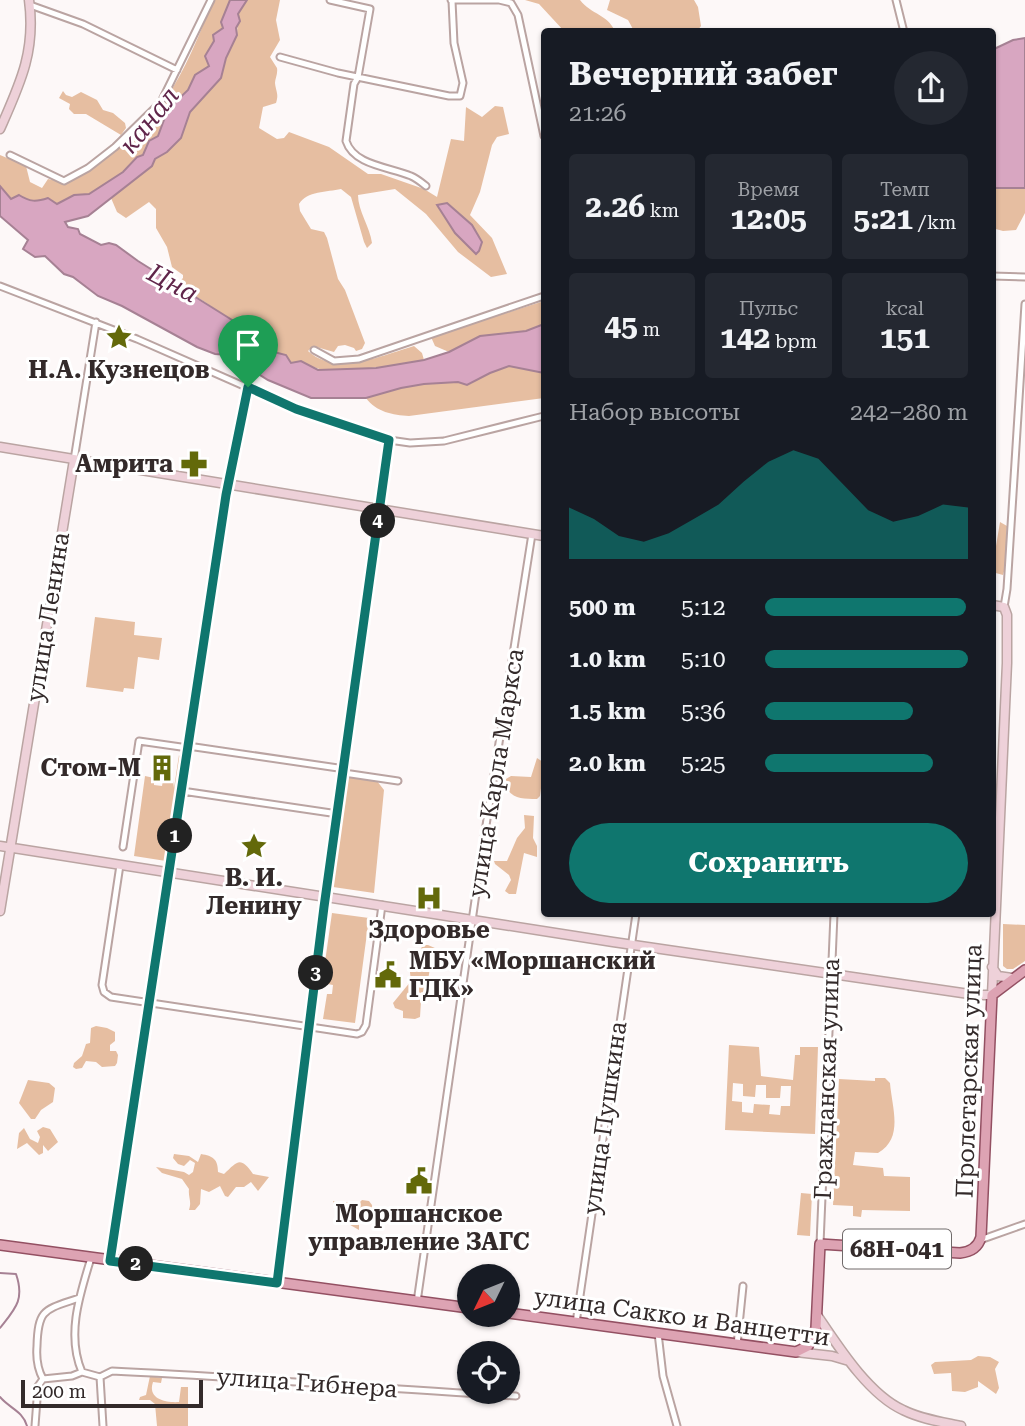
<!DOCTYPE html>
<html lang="ru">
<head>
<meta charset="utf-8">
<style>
	:root { --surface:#171b24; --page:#242831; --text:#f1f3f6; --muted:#9ea1a6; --accent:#0f766e }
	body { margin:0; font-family:"Roboto Serif",serif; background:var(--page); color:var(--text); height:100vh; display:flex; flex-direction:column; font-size:26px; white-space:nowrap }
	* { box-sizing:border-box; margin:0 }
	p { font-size:23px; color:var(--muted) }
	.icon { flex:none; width:38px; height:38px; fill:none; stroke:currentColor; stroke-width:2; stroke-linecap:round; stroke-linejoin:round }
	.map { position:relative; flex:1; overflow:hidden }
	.panel { position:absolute; left:541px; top:28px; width:455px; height:889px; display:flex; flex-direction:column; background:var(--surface); border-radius:7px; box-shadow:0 2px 5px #0004 }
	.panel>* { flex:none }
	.needle { width:46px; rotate:227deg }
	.controls { position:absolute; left:457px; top:1264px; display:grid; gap:14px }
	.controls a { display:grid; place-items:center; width:63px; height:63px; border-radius:50%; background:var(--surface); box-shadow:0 2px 5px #0004; font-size:35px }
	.scale { position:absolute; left:21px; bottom:18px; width:182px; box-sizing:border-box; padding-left:7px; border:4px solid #332a2a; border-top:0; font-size:19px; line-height:24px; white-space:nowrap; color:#332a2a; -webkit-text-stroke:5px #fff; paint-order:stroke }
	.pin { position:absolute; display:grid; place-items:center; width:60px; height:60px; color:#fff; margin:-72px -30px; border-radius:50% 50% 50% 0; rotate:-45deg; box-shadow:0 0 7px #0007 }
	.pin .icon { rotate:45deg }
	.km { position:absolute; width:35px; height:35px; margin:-18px; border-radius:50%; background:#222; color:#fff; font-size:19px; line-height:35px; text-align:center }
	.round { display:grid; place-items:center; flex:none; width:74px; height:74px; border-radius:37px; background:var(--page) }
	.summary { display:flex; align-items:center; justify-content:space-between; height:119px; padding:0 28px }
	h1 { font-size:32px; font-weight:700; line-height:52px }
	.metrics { display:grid; grid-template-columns:repeat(3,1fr); gap:10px; height:119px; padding:7px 28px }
	.metrics div { display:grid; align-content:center; border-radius:7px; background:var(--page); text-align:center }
	.metrics b { font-size:30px; font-weight:700 }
	.metrics small { font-size:19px; font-weight:400 }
	.metrics p { font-size:19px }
	.chart { height:196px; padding:14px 28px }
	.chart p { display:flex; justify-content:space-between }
	.chart svg { width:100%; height:126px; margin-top:7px; fill:var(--accent); opacity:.7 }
	.primary-button { display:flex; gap:14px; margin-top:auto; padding:14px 28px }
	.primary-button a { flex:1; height:80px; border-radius:42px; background:var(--accent); color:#fff; font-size:28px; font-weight:700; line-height:80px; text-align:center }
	ul { padding:0 28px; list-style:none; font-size:23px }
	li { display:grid; grid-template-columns:112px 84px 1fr; align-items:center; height:52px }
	li i { height:18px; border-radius:9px; background:var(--accent) }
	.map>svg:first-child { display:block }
	.green { fill:#e6bea1; fill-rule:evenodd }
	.water { fill:#d8a6c1; stroke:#a68194; stroke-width:2 }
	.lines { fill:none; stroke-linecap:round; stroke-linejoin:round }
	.stream { stroke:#a68194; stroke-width:2 }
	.street-casing { stroke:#baa4a2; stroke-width:9 }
	.secondary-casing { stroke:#baa4a2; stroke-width:11 }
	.primary-casing { stroke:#935062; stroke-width:12 }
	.street { stroke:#fff; stroke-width:5 }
	.secondary { stroke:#eed1d9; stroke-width:8 }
	.primary { stroke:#dda3b3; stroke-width:9 }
	.route-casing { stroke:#fff; stroke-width:14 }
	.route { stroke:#0f766e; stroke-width:9 }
	.labels { text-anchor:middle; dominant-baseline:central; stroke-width:6; stroke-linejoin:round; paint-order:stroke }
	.shield { fill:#fff; stroke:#706a6a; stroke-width:2 }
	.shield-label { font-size:23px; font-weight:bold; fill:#332a2a }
	.poi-label { font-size:24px; font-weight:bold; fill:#332a2a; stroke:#fff }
	.street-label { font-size:24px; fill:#332a2a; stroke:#fff }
	.water-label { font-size:26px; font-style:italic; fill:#60254a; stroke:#fff }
</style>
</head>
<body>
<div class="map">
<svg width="1025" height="1426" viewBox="0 0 1025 1426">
	<rect width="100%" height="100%" fill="#fdf8f8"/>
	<!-- green -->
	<path class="green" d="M214 0H230L224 17 223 28 205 56 209 66 195 75 188 90 168 109 158 136 146 146 143 155 137 157 123 172 89 194 74 195 56 204 48 198C36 202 30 202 19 195L11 199 0 186V155L26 166 30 182 42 188 48 179 66 183C99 166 143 132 164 101 186 70 199 34 214 0Z
		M247 0H280L276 20 280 40 270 57 277 68C278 74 275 79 275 83 276 92 279 94 276 103L263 107 259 128 277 139 284 138 289 132 329 147 368 174H381L424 189 437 197 451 139 464 141 466 107 482 117 495 106 503 107 509 134 497 137 492 145 480 192 470 215 492 238 507 274 491 277 458 252 426 214 395 189 358 195C358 211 370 227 372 243L367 248 364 242 351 197 341 189C327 192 307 191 299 204L300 211 311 229 324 232 327 238 338 279 345 290 365 343 362 349 356 351 354 348 345 345 338 346 334 352 313 346 308 351C336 377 383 355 414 346L422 353 424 360C392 366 361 371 328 370 314 370 305 360 291 363L286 355 270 351 265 345 205 302 176 285 183 278V275L172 267 167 247 156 228V209L149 202 126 218 117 212 111 198 152 166 155 159 167 152 181 138 190 112 221 78 226 58 237 35 238 14Z
		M525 0H580C592 15 607 14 615 31H564L539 4Z
		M610 0H694L698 7 701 26 697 31H634L628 20 607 10Z
		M63 91 66 95 72 97 81 92 97 100 103 110 113 113 125 123 126 128 121 135 86 114H74L69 109 70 104 59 98Z
		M1006 187 1025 188V213L1016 230 1003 231 992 228V188Z
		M544 301V324L526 331 480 336 449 352 435 346 431 337Z
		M509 366 544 373V398L409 416C393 415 376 412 366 398 394 390 439 375 468 385L490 373Z
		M1000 522 1007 526 1005 568 1003 575 992 572V553L995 552Z
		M95 617 135 622 134 635 162 638 159 660 138 657 134 689 124 688 123 692 86 687Z
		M179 755 181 758 166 861 134 856 145 776 154 778V785L162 786 163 780 173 781 174 788Z
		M537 758 543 762 544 765 540 796 537 799C523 799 512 799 505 786L506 779 511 776 531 777Z
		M348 777 377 781 384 790 374 893 333 887Z
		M524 815 534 816 533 838 537 846V857L524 853 516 894H509L505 891 511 880 509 875 495 864 494 861H507L517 838 525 828Z
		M332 913 369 918 355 1023 323 1019 327 994H332L333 985 322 983Z
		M1003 924 1025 925V961L1013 969H1007L1003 966Z
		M422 945H428L444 952 445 961 430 968 427 986 429 992 421 1001 420 1017 415 1019 403 1018V1011L395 1008 393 1003 411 981 409 964 415 960 425 961 426 956 421 951Z
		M96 1026 107 1028 115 1032V1041L110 1045V1051H116L118 1055 117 1063 115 1066 102 1067 96 1062 86 1061 82 1068 76 1069 73 1067 74 1063 82 1056 86 1044 90 1043 91 1028Z
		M729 1045 759 1047 761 1076 793 1080 795 1055H800V1047H818L815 1134 725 1130ZM733 1083 743 1084V1096L755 1097 756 1085H766V1098H780L781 1086H791L790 1106H781L780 1115 769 1114 770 1105 754 1104 753 1113 742 1112V1102L732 1101Z
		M875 1078H885L890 1083C892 1108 904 1138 878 1153L855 1152 853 1165 883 1168 884 1176 910 1177V1211L862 1210 861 1217 853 1216V1206L833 1205 839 1079 875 1081Z
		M28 1080 49 1083 55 1088 53 1102 41 1110 35 1119H31L19 1103Z
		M43 1127 50 1129 58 1142 48 1151 43 1145V1153L39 1155 27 1143 17 1149 19 1133 24 1128 30 1139 38 1143 40 1137 37 1131Z
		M174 1154 189 1156 198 1162 201 1154C213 1156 218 1159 218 1172L224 1174C237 1162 240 1155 253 1174L269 1177 258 1191 251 1182 244 1187H236L228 1197 225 1196 220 1186 209 1192 201 1189 200 1204 195 1210H189C192 1201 188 1197 189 1189L182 1179 162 1173 156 1167 184 1172 189 1175 193 1172 195 1163 190 1160 184 1166 178 1164 173 1158Z
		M801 1193 812 1194 810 1236 797 1235Z
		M362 1200 369 1201 372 1205 373 1216 362 1211 359 1217V1230L345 1222 347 1218 333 1206V1201L359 1203Z
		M978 1356 990 1357 999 1362 995 1369 999 1388 996 1394 978 1381V1387L965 1392 952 1391 951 1373 934 1374 931 1365 935 1362 971 1360Z
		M150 1376 162 1378 161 1383 153 1382C147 1399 166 1403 179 1402L181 1387H188V1426H157L155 1404 150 1400H139L140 1397 146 1395Z"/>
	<!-- water -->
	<path class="water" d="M230 0H247L238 14 240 21 236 28 237 35 226 58 221 78 190 112 181 138 167 152 155 159 152 166 88 216 65 222 68 227 78 229 80 234 101 245 109 243 116 245 138 261 248 330 270 351 286 355 291 363 301 361 318 370 376 368 424 360 449 352 480 336 526 331 544 324V373L509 366 490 373 467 385 458 382 424 384 401 388 366 398H311L268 380 228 355 215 354 197 347 122 306 98 296 73 277 64 274 45 256 35 257 23 249 28 240 0 216V186L11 199 19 195C30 202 36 202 48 198L57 204 74 195 89 194 123 172 137 157 143 155 149 141 158 136 168 109 188 90 195 75 209 66 205 56 214 41 213 35 223 28 221 22Z
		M1025 38V188H992V50L1013 40Z
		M447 203 472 225 482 242 479 251 476 254 455 233 437 205Z"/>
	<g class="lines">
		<!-- stream -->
		<path class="stream" d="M0 1273 16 1274C25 1300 15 1309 0 1328
			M0 1397C9 1408 23 1411 27 1426"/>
		<!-- street casing -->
		<g class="street-casing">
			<path id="street" d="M330 0 370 9 358 77 354 84 346 141C354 166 391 167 411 176 416 178 421 182 426 186
				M451 0H499L511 3 518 15 544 136
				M896 0 904 32
				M30 5 83 24 177 70
				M280 57 338 73 449 96H460L463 83 454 43 452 1
				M10 155 64 181 88 168 115 147 161 102 211 0
				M992 276 1025 277
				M0 286 137 339 296 409 389 440 410 443 444 441 544 416
				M314 350 334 361 359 359 544 296
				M74 460 96 322
				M1004 607 1007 589 1025 304
				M188 746 345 769
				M344 773 398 781
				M182 791 338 814
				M123 847 139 741 188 748
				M120 865 102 985 104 992 111 997 357 1034 362 1032 366 1025 382 905
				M980 1240 1025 1224
				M820 1244 834 914
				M91 1258C80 1294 66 1335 82 1372L100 1377 103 1426
				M110 1261 226 495 248 387
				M277 1283 324 907 389 440
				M417 1302 484 838 532 534
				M576 1323 636 914
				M658 1333 663 1376 677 1426
				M737 1345 743 1286
				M100 1377 112 1371C247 1377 381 1389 516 1396
				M43 1379C37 1368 36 1358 37 1346 38 1308 45 1310 79 1298
				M43 1379 72 1376 82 1372
				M35 1426 38 1386 43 1379"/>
		</g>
		<!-- secondary casing -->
		<g class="secondary-casing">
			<path id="secondary" d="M0 129C20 84 36 51 29 0
				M0 447 544 536
				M0 846 613 942 976 995H992L1007 663V615L1004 607 992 605
				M0 911 74 460
				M992 967 998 976 1012 978
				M817 1315C838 1346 868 1394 903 1410 921 1419 942 1422 961 1426
				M796 1352 832 1356 849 1361"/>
		</g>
		<!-- primary casing -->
		<g class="primary-casing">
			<path id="primary" d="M0 1245 469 1308
				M508 1313 796 1352 808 1346 816 1328 820 1244 960 1253C970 1252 978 1248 981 1237L992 995 1025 970"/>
		</g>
		<!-- street -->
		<use href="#street" class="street"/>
		<!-- secondary -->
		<use href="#secondary" class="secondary"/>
		<!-- primary -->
		<use href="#primary" class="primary"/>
	</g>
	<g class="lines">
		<!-- route casing -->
		<g class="route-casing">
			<path id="route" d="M248 387 296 409 389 440 324 907 277 1283 110 1261 226 495Z"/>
		</g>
		<!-- route -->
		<use href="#route" class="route"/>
	</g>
	<!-- icons -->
	<defs>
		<g id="sight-bare" transform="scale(2.1)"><path d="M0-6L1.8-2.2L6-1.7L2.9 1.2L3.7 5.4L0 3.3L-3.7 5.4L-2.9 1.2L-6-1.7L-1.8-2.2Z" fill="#63690a" stroke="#fff" stroke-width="2.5" paint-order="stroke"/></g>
		<g id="pharmacy-bare" transform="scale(2.1)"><path d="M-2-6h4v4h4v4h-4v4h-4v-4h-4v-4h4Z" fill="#63690a" stroke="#fff" stroke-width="2.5" paint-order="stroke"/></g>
		<g id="building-bare" transform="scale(2.1)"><path d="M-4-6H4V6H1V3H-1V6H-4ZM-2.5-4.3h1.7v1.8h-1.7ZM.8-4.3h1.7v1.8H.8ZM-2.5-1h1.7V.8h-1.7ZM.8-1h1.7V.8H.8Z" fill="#63690a" stroke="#fff" stroke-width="2.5" paint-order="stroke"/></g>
		<g id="hospital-bare" transform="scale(2.1)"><path d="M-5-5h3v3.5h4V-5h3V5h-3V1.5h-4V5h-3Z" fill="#63690a" stroke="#fff" stroke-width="2.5" paint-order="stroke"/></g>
		<g id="civic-bare" transform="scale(2.1)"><path d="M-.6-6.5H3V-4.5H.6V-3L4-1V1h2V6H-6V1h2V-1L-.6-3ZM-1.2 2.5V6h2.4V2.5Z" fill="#63690a" stroke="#fff" stroke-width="2.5" paint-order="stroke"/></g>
	</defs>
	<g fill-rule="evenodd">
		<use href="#sight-bare" x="119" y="337"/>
		<use href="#pharmacy-bare" x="194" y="464"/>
		<use href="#building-bare" x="162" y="768"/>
		<use href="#sight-bare" x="254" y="846"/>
		<use href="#hospital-bare" x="429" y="898"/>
		<use href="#civic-bare" x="388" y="975"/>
		<use href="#civic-bare" x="419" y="1181"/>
	</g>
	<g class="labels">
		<!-- shield labels -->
		<rect class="shield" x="843" y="1229.5" width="108" height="39" rx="5"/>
		<g class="shield-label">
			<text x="897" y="1249">68Н-041</text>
		</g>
		<!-- poi labels -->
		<g class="poi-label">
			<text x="119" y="370">Н.А. Кузнецов</text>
			<text x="173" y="464" text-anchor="end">Амрита</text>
			<text x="141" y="768" text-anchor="end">Стом-М</text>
			<text x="254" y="878">В. И.<tspan x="254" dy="28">Ленину</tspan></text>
			<text x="429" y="930">Здоровье</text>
			<text x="409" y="961" text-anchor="start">МБУ «Моршанский<tspan x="409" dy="28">ГДК»</tspan></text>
			<text x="419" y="1214">Моршанское<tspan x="419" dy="28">управление ЗАГС</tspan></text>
		</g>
		<!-- street labels -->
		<g class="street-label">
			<text transform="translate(48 617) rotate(-81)">улица Ленина</text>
			<text transform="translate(496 773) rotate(-81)">улица Карла Маркса</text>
			<text transform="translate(969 1071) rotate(-88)">Пролетарская улица</text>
			<text transform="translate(827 1079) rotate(-88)">Гражданская улица</text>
			<text transform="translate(605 1118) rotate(-82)">улица Пушкина</text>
			<text transform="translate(682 1317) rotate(8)">улица Сакко и Ванцетти</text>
			<text transform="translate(307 1383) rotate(4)">улица Гибнера</text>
		</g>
		<!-- water labels -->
		<g class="water-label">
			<text transform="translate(149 120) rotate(-51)">канал</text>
			<text transform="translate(173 283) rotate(28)">Цна</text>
		</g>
	</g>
</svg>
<div class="controls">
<a><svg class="needle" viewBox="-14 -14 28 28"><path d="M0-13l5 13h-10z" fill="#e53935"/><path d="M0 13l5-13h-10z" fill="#9ea1a6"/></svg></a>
<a><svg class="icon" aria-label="locate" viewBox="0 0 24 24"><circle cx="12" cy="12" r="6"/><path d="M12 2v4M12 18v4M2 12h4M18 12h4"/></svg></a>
</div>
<div class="scale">200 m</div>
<div class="pin" style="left:248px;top:387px;background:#1e9e55"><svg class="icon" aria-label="arrive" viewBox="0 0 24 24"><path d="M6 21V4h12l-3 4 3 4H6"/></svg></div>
<b class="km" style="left:175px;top:836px">1</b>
<b class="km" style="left:136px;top:1264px">2</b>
<b class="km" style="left:316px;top:973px">3</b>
<b class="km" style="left:378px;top:521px">4</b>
<section class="panel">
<div class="summary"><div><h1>Вечерний забег</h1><p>21:26</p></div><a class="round"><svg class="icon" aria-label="share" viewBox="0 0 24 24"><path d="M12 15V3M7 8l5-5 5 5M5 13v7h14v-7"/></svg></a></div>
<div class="metrics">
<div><b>2.26<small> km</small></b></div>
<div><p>Время</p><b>12:05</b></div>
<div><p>Темп</p><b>5:21<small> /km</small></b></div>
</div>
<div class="metrics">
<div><b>45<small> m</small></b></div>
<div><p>Пульс</p><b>142<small> bpm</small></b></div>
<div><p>kcal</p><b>151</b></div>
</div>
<div class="chart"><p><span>Набор высоты</span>242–280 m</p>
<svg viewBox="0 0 160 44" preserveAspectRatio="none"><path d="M0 44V26L10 30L20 36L30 38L40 35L50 30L60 25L70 17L80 10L90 6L100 9L110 18L120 27L130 31L140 29L150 25L160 26V44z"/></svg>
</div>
<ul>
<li><b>500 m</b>5:12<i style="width:99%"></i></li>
<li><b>1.0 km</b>5:10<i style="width:100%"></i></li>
<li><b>1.5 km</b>5:36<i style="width:73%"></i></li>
<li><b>2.0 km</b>5:25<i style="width:83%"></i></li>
</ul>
<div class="primary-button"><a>Сохранить</a></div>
</section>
</div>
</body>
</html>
